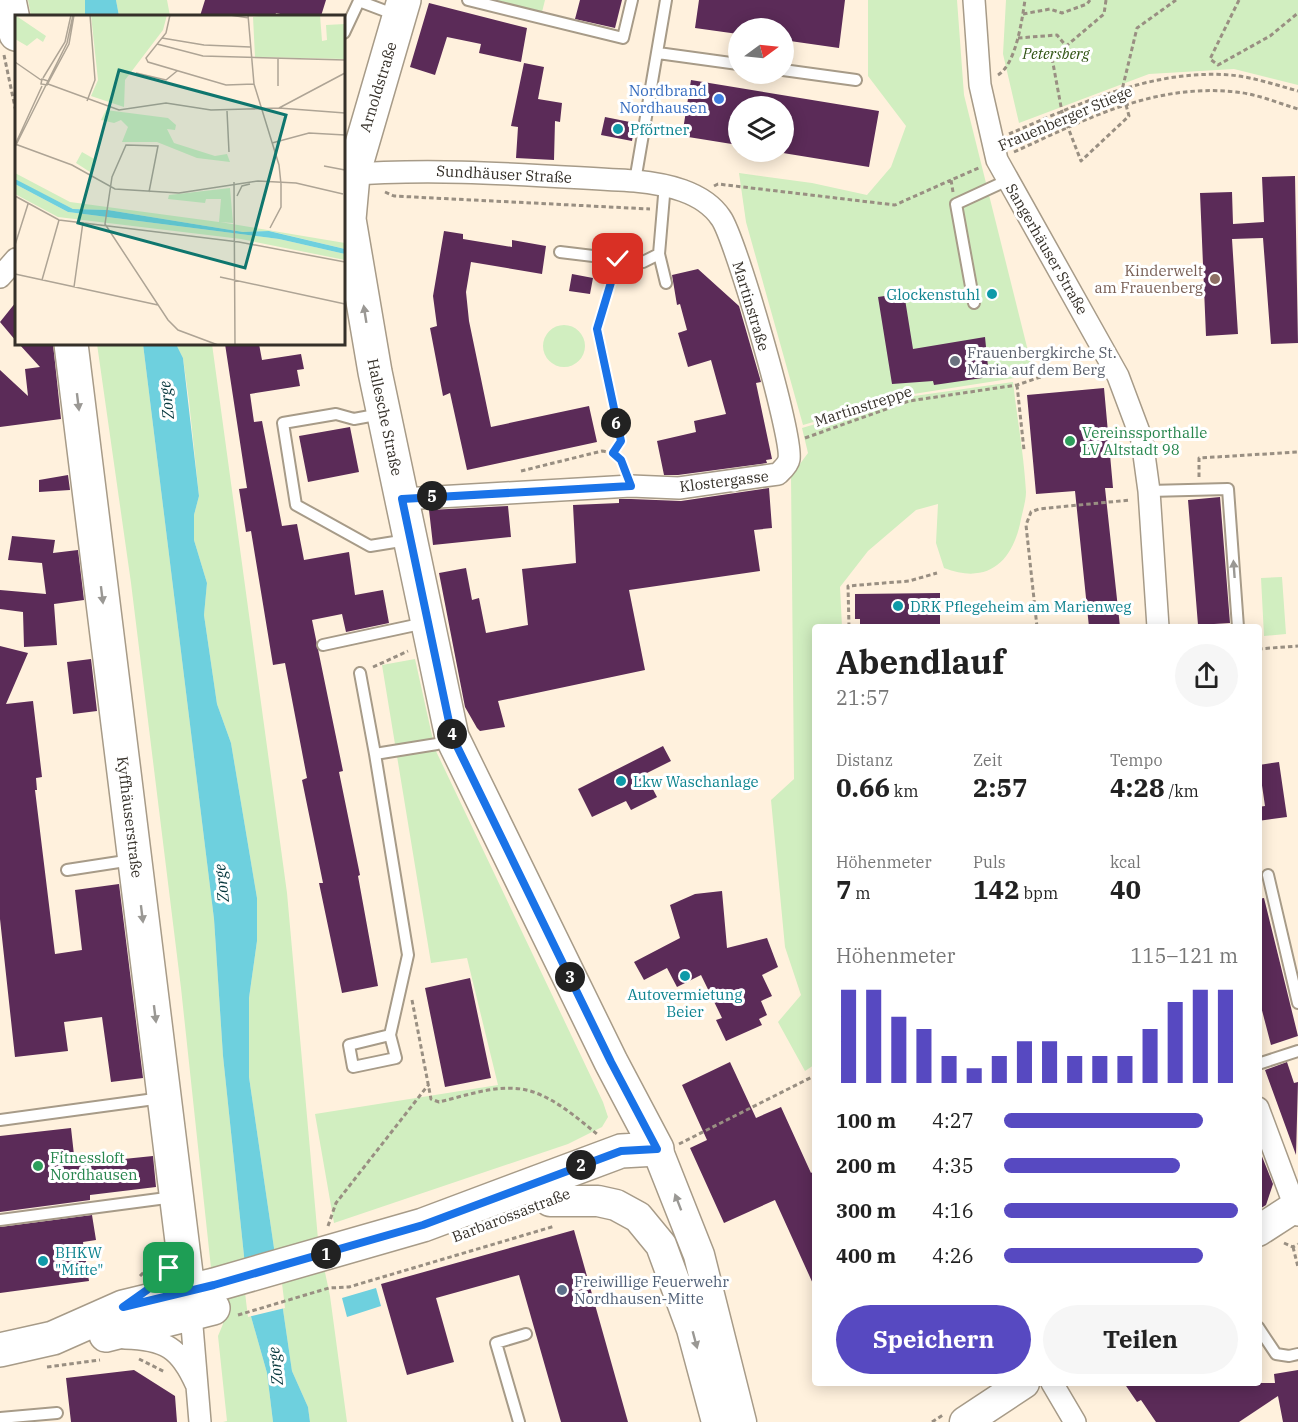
<!DOCTYPE html>
<html lang="de">
<head>
<meta charset="utf-8">
<style>
	:root { --surface:#fff; --page:#f6f6f6; --text:#222; --muted:#767676; --accent:#5749c1 }
	body { margin:0; font-family:"IBM Plex Serif",serif; background:var(--page); color:var(--text); height:100vh; display:flex; flex-direction:column; font-size:22px; white-space:nowrap }
	* { box-sizing:border-box; margin:0 }
	p { font-size:20px; color:var(--muted) }
	.icon { flex:none; width:33px; height:33px; fill:none; stroke:currentColor; stroke-width:2; stroke-linecap:round; stroke-linejoin:round }
	.map { position:relative; flex:1; overflow:hidden }
	.details { position:absolute; left:812px; top:624px; width:450px; height:762px; display:flex; flex-direction:column; background:var(--surface); border-radius:6px; box-shadow:0 3px 15px #0003 }
	.details>* { flex:none }
	.needle { width:39px; rotate:75deg }
	.buttons { position:absolute; left:728px; top:18px; display:grid; gap:12px }
	.buttons a { display:grid; place-items:center; width:66px; height:66px; border-radius:50%; background:var(--surface); box-shadow:0 3px 15px #0003; font-size:30px }
	.pin { position:absolute; display:grid; place-items:center; width:51px; height:51px; color:#fff; margin:-26px; border-radius:12px; box-shadow:0 3px 9px #0006 }
	.km { position:absolute; width:30px; height:30px; margin:-15px; border-radius:50%; background:#222; color:#fff; font-size:16px; line-height:30px; text-align:center }
	.round { display:grid; place-items:center; flex:none; width:63px; height:63px; border-radius:32px; background:var(--page) }
	.overview { display:flex; align-items:center; justify-content:space-between; height:102px; padding:0 24px }
	h1 { font-size:33px; font-weight:700; line-height:45px }
	.stats { display:grid; grid-template-columns:repeat(3,1fr); gap:9px; height:102px; padding:6px 24px }
	.stats div { display:grid; align-content:center }
	.stats b { font-size:26px; font-weight:700 }
	.stats small { font-size:16px; font-weight:400 }
	.stats p { font-size:16px }
	.chart { height:168px; padding:12px 24px }
	.chart p { display:flex; justify-content:space-between }
	.chart svg { width:100%; height:108px; margin-top:6px; stroke:var(--accent); stroke-width:6 }
	.button { display:flex; gap:12px; margin-top:auto; padding:12px 24px }
	.button a { flex:1; height:69px; border-radius:36px; background:var(--accent); color:#fff; font-size:24px; font-weight:700; line-height:69px; text-align:center }
	.button a+a { background:var(--page); color:var(--text) }
	ul { padding:0 24px; list-style:none; font-size:20px }
	li { display:grid; grid-template-columns:96px 72px 1fr; align-items:center; height:45px }
	li i { height:15px; border-radius:8px; background:var(--accent) }
	.map>svg:first-child { display:block }
	.green { fill:#d1eec0 }
	.water { fill:#6ed0de }
	.pier { fill:#fff1dd }
	.building { fill:#5b2b58 }
	.lines { fill:none; stroke-linecap:round; stroke-linejoin:round }
	.service-casing { stroke:#a79b88; stroke-width:14 }
	.minor-casing { stroke:#a79b88; stroke-width:24 }
	.secondary-casing { stroke:#a79b88; stroke-width:33 }
	.primary-casing { stroke:#a79b88; stroke-width:36 }
	.path { stroke:#998f82; stroke-width:3; stroke-dasharray:4.5 3; stroke-linecap:butt }
	.service { stroke:#fff; stroke-width:10 }
	.minor { stroke:#fff; stroke-width:21 }
	.secondary { stroke:#fff; stroke-width:30 }
	.primary { stroke:#fff; stroke-width:33 }
	.oneway { fill:#9a9894 }
	.route-casing { stroke:#fff; stroke-width:12 }
	.route { stroke:#1a73e8; stroke-width:8 }
	.shop-dot { fill:#3f7fe0; stroke:#fff; stroke-width:2 }
	.culture-dot { fill:#0f9aa8; stroke:#fff; stroke-width:2 }
	.education-dot { fill:#8d6e63; stroke:#fff; stroke-width:2 }
	.worship-dot { fill:#6b7280; stroke:#fff; stroke-width:2 }
	.leisure-dot { fill:#2e9e5b; stroke:#fff; stroke-width:2 }
	.service-dot { fill:#5c6f8a; stroke:#fff; stroke-width:2 }
	.labels { text-anchor:middle; dominant-baseline:central; stroke-width:6; stroke-linejoin:round; paint-order:stroke }
	.park-label { font-size:15px; font-style:italic; fill:#305313; stroke:#fff }
	.street-label { font-size:15px; fill:#353029; stroke:#fff }
	.shop-label { font-size:15px; fill:#366cbe; stroke:#fff; text-anchor:end }
	.culture-label { font-size:15px; fill:#0d838f; stroke:#fff; text-anchor:start }
	.education-label { font-size:15px; fill:#785e54; stroke:#fff; text-anchor:end }
	.worship-label { font-size:15px; fill:#5b616d; stroke:#fff; text-anchor:start }
	.leisure-label { font-size:15px; fill:#27864d; stroke:#fff; text-anchor:start }
	.service-label { font-size:15px; fill:#4e5e75; stroke:#fff; text-anchor:start }
	.water-label { font-size:16px; font-style:italic; fill:#06373d; stroke:#fff }
	.inset-road { fill:none; stroke:#aea495; stroke-width:1.5 }
	.view { fill:#0f766e; fill-opacity:0.15; stroke:#0f766e; stroke-width:3 }
	.inset-edge { fill:none; stroke:#353029; stroke-width:3 }
</style>
</head>
<body>
<div class="map">
<svg width="1298" height="1422" viewBox="0 0 1298 1422">
	<rect width="100%" height="100%" fill="#fff1dd"/>
	<!-- green -->
	<path class="green" d="M28 0H85V16H31Z
		M116 0H167L170 16H119Z
		M496 0H545L542 12Z
		M868 0H957L964 95 1034 375 907 395 803 425 746 222 739 173 812 183 867 195 891 167 906 126 868 76Z
		M1006 0H1298V85L1234 69 1149 74 1019 123 1003 54Z
		M543 346a21 21 0 1 1 42 0a21 21 0 1 1-42 0Z
		M97 344H143L214 919 223 1056 250 1313 267 1373 273 1422H223L227 1421 218 1336 223 1324 211 1268 181 988 131 583Z
		M176 344H212L287 893 318 1239 330 1296 347 1422H310L308 1407 292 1371 249 1077V998L257 941V898L231 743 217 704 204 615 207 583 194 540V515L199 496 189 401 183 358Z
		M1013 382C1017 418 1024 455 1026 492 1026 500 1023 510 1021 519 1013 562 988 585 944 568L936 543 938 504 916 510 868 551 840 587 842 627H814V1065L805 1071 778 1022 801 995 785 947 771 800 794 779 791 476 808 453 802 428 907 397Z
		M1282 577 1286 634 1264 636 1261 578Z
		M415 659 435 749 603 1102 608 1117 602 1127 568 1144 334 1223 315 1114 498 1085 467 958 431 963 382 665Z"/>
	<!-- water -->
	<path class="water" d="M85 0H116L119 16H85Z
		M143 344H176L183 358 199 496 194 515V540L207 583 204 615 217 704 231 743 257 898V941L249 998V1077L292 1371 308 1407 310 1422H273L267 1373 250 1313 223 1056 214 919Z
		M376 1288 381 1306 347 1317 342 1298Z"/>
	<!-- pier -->
	<path class="pier" d="M278 1250 285 1308 248 1317 241 1260Z"/>
	<!-- building -->
	<path class="building" d="M205 0H326L321 16H289L276 13 275 16H200Z
		M580 0H622L615 28 575 19Z
		M699 0H845L839 48 783 40V28H738V34L695 28Z
		M429 3 527 28 521 62 479 53 481 44 447 37 435 75 410 67Z
		M524 63 544 67 538 99 562 103 560 122 555 121 554 160 516 158 518 127 511 126Z
		M691 80 879 111 869 167 783 153V106H738V145L682 136Z
		M605 117 635 123 632 141 601 135Z
		M1295 176 1298 343 1271 344 1263 238 1232 239 1238 334 1206 336 1200 193 1232 192 1233 224 1264 222 1262 177Z
		M444 231 463 234V239L512 247V240L546 246 542 274 471 262 466 292 469 321 491 427 589 406 597 442 467 470 450 393 443 396 430 328 437 326 433 296Z
		M698 269 739 306 761 382 756 383 772 459 766 460 767 463 678 475H664L657 441 696 432 694 421 726 414 711 360 688 367 678 333 687 330 680 304 677 305 672 275Z
		M572 274 593 278 590 294 569 291Z
		M904 293 913 349 985 337 989 377 934 385 933 381 892 384 878 297Z
		M16 302V341L0 322Z
		M19 344H53L61 419 0 427V370L28 396 25 369 40 367Z
		M225 344H259L262 360 301 354 304 369 297 370 300 386 250 394 254 422 262 421 282 526 297 524 304 560 349 552 355 595 383 590 389 623 346 632 342 614 312 620 343 771 339 772 360 875 358 876 378 986 342 993 319 883H323L302 780 307 778 285 663 273 665 251 531 246 532 239 489 247 488Z
		M1104 388 1113 488H1105L1120 627H1089L1075 491 1036 494 1027 395Z
		M350 427 359 472 308 482 299 436Z
		M68 475 70 490 39 492V480Z
		M769 488 772 528 754 530 760 571 629 590 645 670 498 701 505 727 480 731 477 728 465 707 439 573 466 568 472 600 479 598 486 633 528 625 522 569 576 563 573 505 619 503V499H631L681 501Z
		M1220 497 1230 623 1198 625 1188 500Z
		M508 506 511 537 433 545 429 510Z
		M12 536 55 540 53 553 78 550 84 600 54 604 57 645 24 647 23 612 0 609V590L46 594 42 563 8 560Z
		M940 593V627H860V619H855V594Z
		M0 646 28 653 6 704 33 701 42 777 36 778 37 790H35L55 954 82 950 75 890 119 884 143 1078 111 1082 102 1017 64 1022 68 1051 15 1057 0 919Z
		M91 659 97 711 73 714 67 662Z
		M663 746 671 761 645 774 657 797 631 810 626 801 592 817 578 789Z
		M1279 762 1287 817 1258 821V807L1265 806 1259 765Z
		M722 891 727 948 767 938 778 967 762 975 772 996 761 1001 767 1015 759 1019 762 1025 726 1041 716 1020 722 1018 701 975 677 987 667 968 644 980 634 962 680 938 670 905 695 894Z
		M1264 898 1298 1036 1271 1045 1258 995V899Z
		M470 978 491 1078 445 1087 425 988Z
		M730 1062 756 1118 781 1107 811 1173 814 1171V1286L775 1200 724 1223 690 1148 707 1140 682 1085Z
		M1287 1062 1294 1083 1298 1082 1296 1155 1265 1070Z
		M71 1128 75 1164 153 1156 156 1187 90 1195V1200L0 1212V1136Z
		M1259 1149 1273 1184 1266 1205 1258 1210Z
		M92 1215 96 1240 83 1242 89 1281 0 1293V1227Z
		M574 1230 628 1422H561L519 1275 436 1298 454 1362 407 1375 381 1284Z
		M134 1370 175 1396 177 1422H71L66 1378Z
		M1298 1370V1422H1283L1278 1396 1239 1422H1156L1141 1400 1137 1402 1124 1383H1275L1274 1374Z"/>
	<g class="lines">
		<!-- service casing -->
		<g class="service-casing">
			<path id="service" d="M468 0 623 38 632 0
				M344 33 359 1 396 15
				M658 53 738 64
				M783 70 856 80
				M635 181 666 0
				M665 184 659 254 666 283
				M560 252 643 262 659 254
				M974 303 956 204 1008 180
				M381 414 354 419 336 414 283 423 296 505 370 546 407 540
				M1149 491 1228 489 1238 627
				M323 645 425 623
				M360 673 375 754
				M67 870 132 860
				M1268 875 1298 1003
				M390 1035 396 1058 353 1067 349 1045 390 1035 408 955 375 754 437 744 449 738
				M1258 1064 1298 1051
				M0 1120 162 1098
				M0 1220 174 1197
				M1258 1327 1276 1354 1289 1356 1298 1354
				M0 1418 57 1413
				M519 1422 496 1343 526 1334"/>
		</g>
		<!-- minor casing -->
		<g class="minor-casing">
			<path id="minor" d="M974 0 980 85 997 160 1118 376 1142 440 1149 491 1158 627
				M344 175C441 167 538 176 635 181 665 184 703 191 721 218 736 239 793 437 789 459 788 465 782 470 778 474L679 488 631 486 402 499
				M0 277 16 259
				M1258 1108 1298 1215
				M191 1314 200 1422
				M125 1338C165 1339 180 1348 196 1384
				M1052 1383 1075 1422"/>
		</g>
		<!-- secondary casing -->
		<g class="secondary-casing">
			<path id="secondary" d="M657 1149 699 1255 741 1422
				M550 1201H598L616 1205 638 1217 661 1245 692 1329 717 1422
				M1258 1231 1298 1205
				M965 1422 1024 1383"/>
		</g>
		<!-- primary casing -->
		<g class="primary-casing">
			<path id="primary" d="M9 0 16 34
				M404 0 353 175 349 219 375 372 452 737 611 1062 657 1149
				M71 344 191 1314
				M106 1335 213 1308
				M0 1350 53 1338 123 1307 214 1285 423 1225 621 1151 657 1149"/>
		</g>
		<!-- path -->
		<path class="path" d="M1106 0 1104 14 1052 58 1062 112 1081 161 1129 116 1122 90 1137 28 1176 0
			M1239 0 1210 59 1218 65 1270 36 1298 13
			M1023 14 1050 9 1062 13 1087 4 1090 0
			M1018 38 1057 35 1066 46
			M4 55 16 112
			M998 75C1016 64 1022 20 1025 0
			M1009 134C1079 104 1152 69 1230 75 1253 77 1276 85 1298 91
			M1014 152C1086 119 1155 83 1236 92 1257 94 1278 103 1298 109
			M714 186 718 184 895 205 951 180
			M385 192 394 196 650 209
			M953 192 951 180 981 167
			M1017 385 1024 450
			M805 438 909 401 1017 385 1064 369
			M613 453 621 441 597 329 614 272
			M521 471 602 451C614 453 620 456 624 468
			M1199 477V458L1298 452
			M849 627 848 586 909 581 937 573
			M1037 627 1026 525 1031 512 1039 509 1130 500
			M1258 649 1298 646
			M373 667 408 651
			M412 1000 431 1099 439 1102C464 1096 495 1085 521 1089 549 1093 576 1117 597 1134
			M679 1144 814 1076
			M328 1226 336 1203 429 1084
			M1284 1243 1293 1247 1298 1244
			M1293 1247 1298 1267
			M140 1276 159 1257
			M238 1315 329 1288 349 1287 555 1226
			M139 1359 165 1372
			M47 1367 100 1360
			M932 1422 943 1415"/>
		<!-- service -->
		<use href="#service" class="service"/>
		<!-- minor -->
		<use href="#minor" class="minor"/>
		<!-- secondary -->
		<use href="#secondary" class="secondary"/>
		<!-- primary -->
		<use href="#primary" class="primary"/>
	</g>
	<!-- one-way arrows -->
	<defs><path id="oneway-solid" d="M-6-.8H1V-3.2L6.5 0L1 3.2V.8H-6Z" transform="scale(1.5)"/></defs>
	<g class="oneway">
		<use href="#oneway-solid" transform="translate(365 314) rotate(-99)"/>
		<use href="#oneway-solid" transform="translate(78 402) rotate(83)"/>
		<use href="#oneway-solid" transform="translate(1234 569) rotate(-94)"/>
		<use href="#oneway-solid" transform="translate(102 595) rotate(83)"/>
		<use href="#oneway-solid" transform="translate(142 914) rotate(83)"/>
		<use href="#oneway-solid" transform="translate(155 1014) rotate(83)"/>
		<use href="#oneway-solid" transform="translate(678 1202) rotate(-111)"/>
		<use href="#oneway-solid" transform="translate(695 1340) rotate(75)"/>
	</g>
	<g class="lines">
		<!-- route casing -->
		<g class="route-casing">
			<path id="route" d="M169 1268 147 1290 123 1307 214 1285 423 1225 621 1151 657 1149 611 1062 452 736 402 499 631 486 621 460 613 453 621 441 597 329 618 259"/>
		</g>
		<!-- route -->
		<use href="#route" class="route"/>
	</g>
	<!-- markers -->
	<circle class="shop-dot" cx="719" cy="99" r="6"/>
	<g class="culture-dot">
		<circle cx="618" cy="129" r="6"/>
		<circle cx="992" cy="294" r="6"/>
		<circle cx="898" cy="606" r="6"/>
		<circle cx="621" cy="781" r="6"/>
		<circle cx="685" cy="976" r="6"/>
		<circle cx="43" cy="1261" r="6"/>
	</g>
	<circle class="education-dot" cx="1215" cy="279" r="6"/>
	<circle class="worship-dot" cx="955" cy="361" r="6"/>
	<g class="leisure-dot">
		<circle cx="1070" cy="441" r="6"/>
		<circle cx="38" cy="1166" r="6"/>
	</g>
	<circle class="service-dot" cx="562" cy="1290" r="6"/>
	<g class="labels">
		<!-- park labels -->
		<g class="park-label">
			<text x="1056" y="53">Petersberg</text>
		</g>
		<!-- street labels -->
		<g class="street-label">
			<text transform="translate(378 87) rotate(-73)">Arnoldstraße</text>
			<text transform="translate(1065 118) rotate(-23)">Frauenberger Stiege</text>
			<text transform="translate(504 174) rotate(3)">Sundhäuser Straße</text>
			<text transform="translate(1047 249) rotate(60)">Sangerhäuser Straße</text>
			<text transform="translate(751 306) rotate(73)">Martinstraße</text>
			<text transform="translate(863 406) rotate(-18)">Martinstreppe</text>
			<text transform="translate(385 417) rotate(78)">Hallesche Straße</text>
			<text transform="translate(724 481) rotate(-7)">Klostergasse</text>
			<text transform="translate(130 817) rotate(83)">Kyffhäuserstraße</text>
			<text transform="translate(511 1215) rotate(-21)">Barbarossastraße</text>
		</g>
		<!-- shop labels -->
		<g class="shop-label">
			<text x="707" y="90">Nordbrand<tspan x="707" dy="17">Nordhausen</tspan></text>
		</g>
		<!-- culture labels -->
		<g class="culture-label">
			<text x="630" y="129">Pförtner</text>
			<text x="980" y="294" text-anchor="end">Glockenstuhl</text>
			<text x="910" y="606">DRK Pflegeheim am Marienweg</text>
			<text x="633" y="781">Lkw Waschanlage</text>
			<text x="685" y="994" text-anchor="middle">Autovermietung<tspan x="685" dy="17">Beier</tspan></text>
			<text x="55" y="1252">BHKW<tspan x="55" dy="17">"Mitte"</tspan></text>
		</g>
		<!-- education labels -->
		<g class="education-label">
			<text x="1203" y="270">Kinderwelt<tspan x="1203" dy="17">am Frauenberg</tspan></text>
		</g>
		<!-- worship labels -->
		<g class="worship-label">
			<text x="967" y="352">Frauenbergkirche St.<tspan x="967" dy="17">Maria auf dem Berg</tspan></text>
		</g>
		<!-- leisure labels -->
		<g class="leisure-label">
			<text x="1082" y="432">Vereinssporthalle<tspan x="1082" dy="17">LV Altstadt 98</tspan></text>
			<text x="50" y="1157">Fitnessloft<tspan x="50" dy="17">Nordhausen</tspan></text>
		</g>
		<!-- service labels -->
		<g class="service-label">
			<text x="574" y="1281">Freiwillige Feuerwehr<tspan x="574" dy="17">Nordhausen-Mitte</tspan></text>
		</g>
		<!-- water labels -->
		<g class="water-label">
			<text transform="translate(166 400) rotate(-96)">Zorge</text>
			<text transform="translate(221 883) rotate(-96)">Zorge</text>
			<text transform="translate(275 1366) rotate(-96)">Zorge</text>
		</g>
	</g>
	<!-- overview -->
	<g transform="translate(15 15)">
		<rect width="330" height="330" fill="#fff1dd"/>
		<path d="M0 0 31 21 28 27 22 23 12 31 0 24ZM76 0H152L148 15 110 65 109 92 76 81 83 65ZM250 0H305L307 26 312 25 311 10 330 9V44L240 42 238 2ZM91 95 153 103 161 110 160 115 152 114 159 128 200 141 212 139 215 147 182 143 142 127H107L113 112 106 105 99 108 86 105ZM67 137 81 145 75 157 61 148ZM0 158 55 187 204 207 206 184H191L190 188 153 184 154 180 215 173 218 208 205 207 330 228V234L255 216 228 217 93 195 58 194 2 166ZM0 169 53 197 264 224 330 239V245L226 224 43 202 0 179Z" fill="#d1eec0"/>
		<path d="M0 164 58 194 93 195 228 217 254 216 330 234V239L264 224 53 197 0 169Z" fill="#6ed0de"/>
		<path class="inset-road" d="M155 0 151 18 131 43 133 47 211 70 239 69M215 0 234 3M233 0 239 69 264 150 266 169M147 23 189 30 235 32M142 29 188 41 330 45M263 44V71M0 47 26 65M121 58 151 65 162 56M28 63 50 27 56 0M33 66 27 64 26 69 32 70 54 29 59 0M33 69 104 95 151 88 196 95 264 93 330 98M72 86 80 65 75 0M264 93 330 58M212 96 214 137M257 128 294 118 330 120M0 129 57 150 100 174 164 178 243 166 281 168 328 179M0 130 27 71M0 132 52 28 58 0M309 151 330 155M219 167 220 330M134 177 143 131 111 130 97 162 90 209 153 305 163 315 203 330M0 181 44 205 224 227M222 181 227 171 235 169M255 213 266 192V169M224 227 330 247M0 230 13 189M0 259 143 290M205 262 330 289M27 265 44 205M59 272 68 207"/>
		<path class="view" d="M104 55 271 100 230 253 63 208Z"/>
		<rect width="330" height="330" class="inset-edge"/>
	</g>
</svg>
<div class="buttons">
<a><svg class="needle" viewBox="-14 -14 28 28"><path d="M0-13l5 13h-10z" fill="#e53935"/><path d="M0 13l5-13h-10z" fill="#767676"/></svg></a>
<a><svg class="icon" aria-label="layers" viewBox="0 0 24 24"><path d="M12 4l9 5-9 5-9-5zM3 14l9 5 9-5"/></svg></a>
</div>
<div class="pin" style="left:169px;top:1268px;background:#1e9e55"><svg class="icon" aria-label="arrive" viewBox="0 0 24 24"><path d="M6 21V4h12l-3 4 3 4H6"/></svg></div>
<div class="pin" style="left:618px;top:259px;background:#d93025"><svg class="icon" aria-label="check" viewBox="0 0 24 24"><path d="M5 12l5 5 9-10"/></svg></div>
<b class="km" style="left:326px;top:1254px">1</b>
<b class="km" style="left:581px;top:1165px">2</b>
<b class="km" style="left:570px;top:977px">3</b>
<b class="km" style="left:452px;top:734px">4</b>
<b class="km" style="left:432px;top:496px">5</b>
<b class="km" style="left:616px;top:423px">6</b>
<section class="details">
<div class="overview"><div><h1>Abendlauf</h1><p>21:57</p></div><a class="round"><svg class="icon" aria-label="share" viewBox="0 0 24 24"><path d="M12 15V3M7 8l5-5 5 5M5 13v7h14v-7"/></svg></a></div>
<div class="stats">
<div><p>Distanz</p><b>0.66<small> km</small></b></div>
<div><p>Zeit</p><b>2:57</b></div>
<div><p>Tempo</p><b>4:28<small> /km</small></b></div>
</div>
<div class="stats">
<div><p>Höhenmeter</p><b>7<small> m</small></b></div>
<div><p>Puls</p><b>142<small> bpm</small></b></div>
<div><p>kcal</p><b>40</b></div>
</div>
<div class="chart"><p><span>Höhenmeter</span>115–121 m</p>
<svg viewBox="0 0 160 44" preserveAspectRatio="none"><path d="M5 44V6M15 44V6M25 44V17M35 44V22M45 44V33M55 44V38M65 44V33M75 44V27M85 44V27M95 44V33M105 44V33M115 44V33M125 44V22M135 44V11M145 44V6M155 44V6"/></svg>
</div>
<ul>
<li><b>100 m</b>4:27<i style="width:85%"></i></li>
<li><b>200 m</b>4:35<i style="width:75%"></i></li>
<li><b>300 m</b>4:16<i style="width:100%"></i></li>
<li><b>400 m</b>4:26<i style="width:85%"></i></li>
</ul>
<div class="button"><a>Speichern</a><a>Teilen</a></div>
</section>
</div>
</body>
</html>
